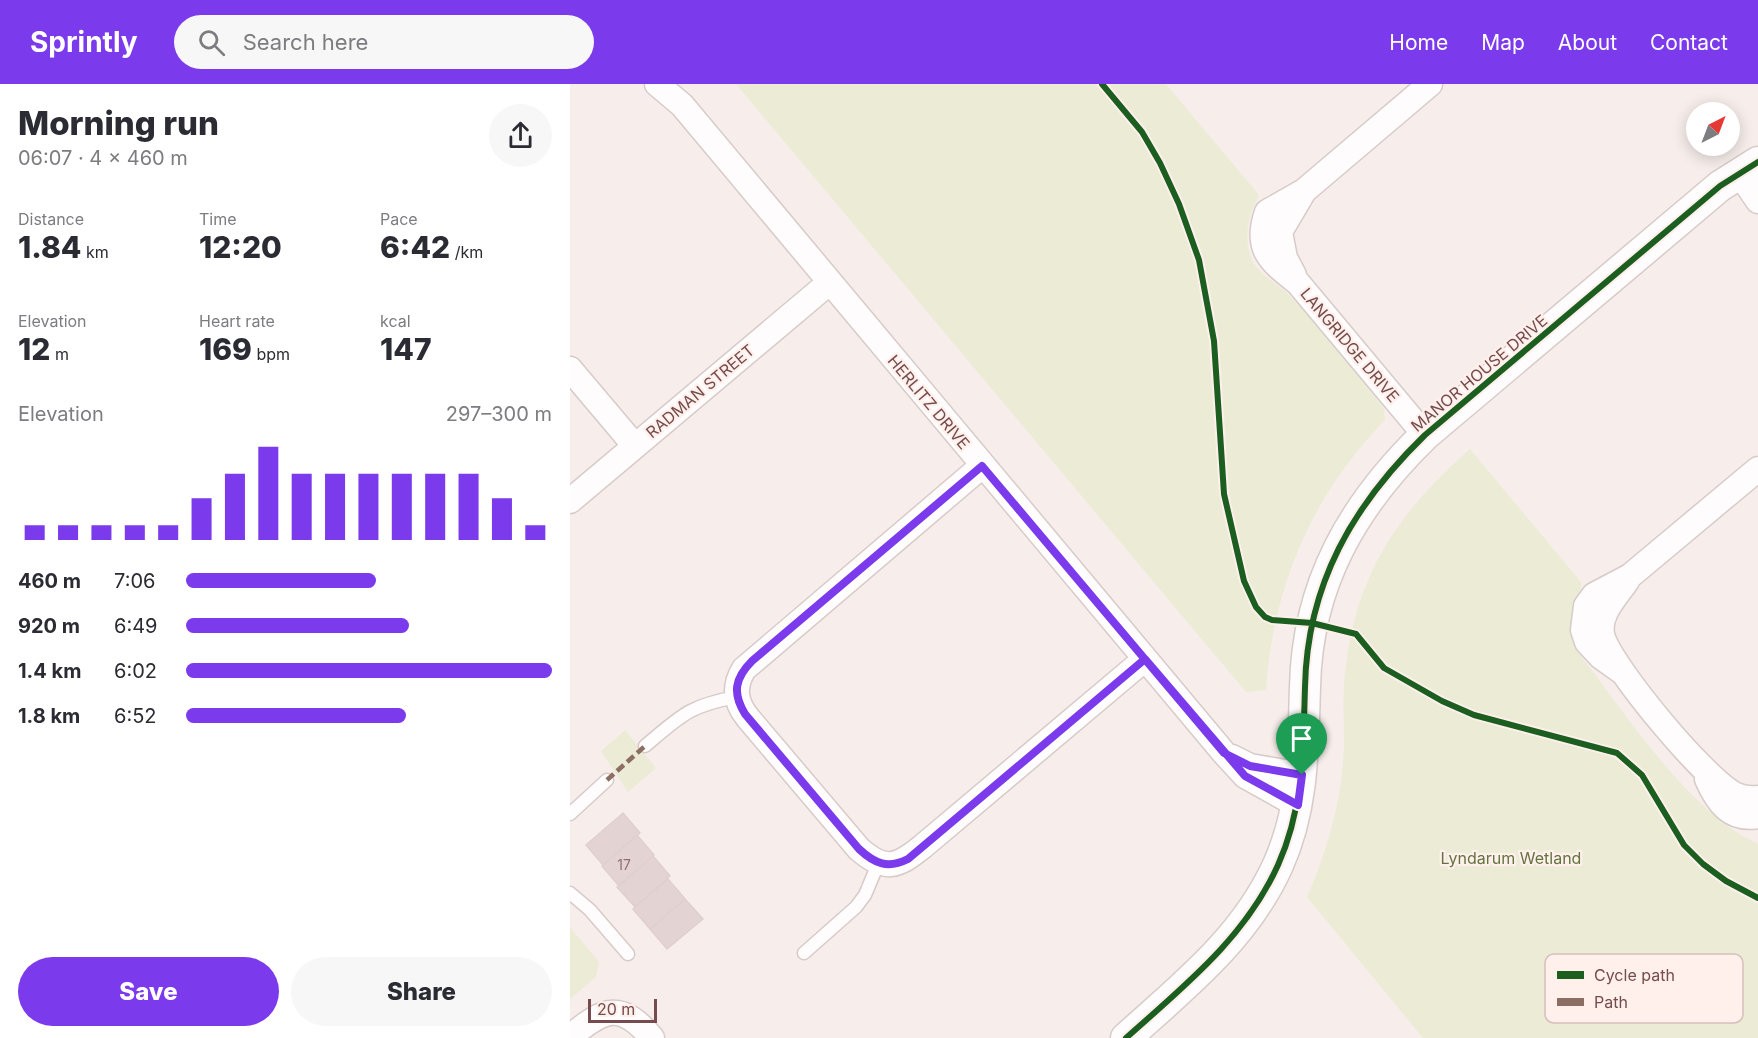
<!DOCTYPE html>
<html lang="en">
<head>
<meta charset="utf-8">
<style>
	:root { --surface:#fff; --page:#f7f7f7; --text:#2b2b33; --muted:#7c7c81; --accent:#7c3aed }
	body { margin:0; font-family:Inter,sans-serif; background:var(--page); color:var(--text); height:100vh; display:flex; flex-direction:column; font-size:22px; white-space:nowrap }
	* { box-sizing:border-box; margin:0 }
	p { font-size:20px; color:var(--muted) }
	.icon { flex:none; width:33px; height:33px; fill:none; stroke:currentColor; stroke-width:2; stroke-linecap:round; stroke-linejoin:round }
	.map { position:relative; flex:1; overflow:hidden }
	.drawer { display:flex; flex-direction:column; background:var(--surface); width:570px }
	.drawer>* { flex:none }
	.needle { width:39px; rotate:42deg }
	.buttons { position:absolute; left:1116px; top:18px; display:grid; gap:12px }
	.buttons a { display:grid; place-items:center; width:54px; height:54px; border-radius:50%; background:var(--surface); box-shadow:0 3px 15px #0003; font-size:30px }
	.scale { position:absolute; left:18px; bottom:15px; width:69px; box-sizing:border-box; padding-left:6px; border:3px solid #754b4d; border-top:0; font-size:16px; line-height:21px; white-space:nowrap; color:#754b4d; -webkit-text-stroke:4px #fff0ec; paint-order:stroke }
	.pin { position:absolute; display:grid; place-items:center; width:51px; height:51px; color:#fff; margin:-62px -26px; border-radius:50% 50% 50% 0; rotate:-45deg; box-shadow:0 0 6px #0007 }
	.pin .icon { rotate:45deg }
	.round { display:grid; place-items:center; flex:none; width:63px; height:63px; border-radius:32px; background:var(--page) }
	.summary { display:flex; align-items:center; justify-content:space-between; height:102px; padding:0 18px }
	h1 { font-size:33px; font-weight:800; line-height:45px }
	.metrics { display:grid; grid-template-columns:repeat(3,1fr); gap:9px; height:102px; padding:6px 18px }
	.metrics div { display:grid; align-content:center }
	.metrics b { font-size:30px; font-weight:800 }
	.metrics small { font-size:16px; font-weight:400 }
	.metrics p { font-size:16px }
	.chart { height:168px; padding:12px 18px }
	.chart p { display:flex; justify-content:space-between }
	.chart svg { width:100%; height:108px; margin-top:6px; stroke:var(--accent); stroke-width:6 }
	.primary-button { display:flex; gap:12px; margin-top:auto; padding:12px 18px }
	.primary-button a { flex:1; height:69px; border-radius:36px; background:var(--accent); color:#fff; font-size:24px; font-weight:800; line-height:69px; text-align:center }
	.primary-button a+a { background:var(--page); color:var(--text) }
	ul { padding:0 18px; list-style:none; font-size:20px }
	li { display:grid; grid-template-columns:96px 72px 1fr; align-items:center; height:45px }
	li i { height:15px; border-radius:8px; background:var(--accent) }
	header { display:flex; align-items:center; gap:36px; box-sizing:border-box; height:84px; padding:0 30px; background:var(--accent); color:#fff }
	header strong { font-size:28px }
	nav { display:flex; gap:33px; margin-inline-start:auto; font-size:21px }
	.search { width:420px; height:54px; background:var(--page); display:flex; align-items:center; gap:15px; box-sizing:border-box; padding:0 21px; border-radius:33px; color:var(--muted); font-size:22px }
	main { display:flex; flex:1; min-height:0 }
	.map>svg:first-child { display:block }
	.green { fill:#ebebd6 }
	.building { fill:#e3d4d3; stroke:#e0cfcd; stroke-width:1.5 }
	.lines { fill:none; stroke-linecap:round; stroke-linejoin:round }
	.service-casing { stroke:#d7cbc9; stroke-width:15 }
	.minor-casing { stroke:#d7cbc9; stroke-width:27 }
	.tertiary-casing { stroke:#d7cbc9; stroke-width:33 }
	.service { stroke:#fefcfc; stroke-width:12 }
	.minor { stroke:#fefcfc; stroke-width:24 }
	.tertiary { stroke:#fefcfc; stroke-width:30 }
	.quiet { stroke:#8d6e63; stroke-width:4.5; stroke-dasharray:9 4.5; stroke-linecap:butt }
	.cycleway-casing { stroke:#fff0ec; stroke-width:10 }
	.cycleway { stroke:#1b5e20; stroke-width:6 }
	.route-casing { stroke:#fff; stroke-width:12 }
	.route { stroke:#7c3aed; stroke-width:8 }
	.labels { text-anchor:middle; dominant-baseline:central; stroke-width:4.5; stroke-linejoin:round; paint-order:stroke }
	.number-label { font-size:14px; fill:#927071 }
	.street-label { font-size:16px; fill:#754b4d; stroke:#fff0ec }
	.park-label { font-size:16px; fill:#647441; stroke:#fff0ec }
	.key { fill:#fff0ec; stroke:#d6bebc; stroke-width:1.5 }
	.key-label { font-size:16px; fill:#754b4d }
</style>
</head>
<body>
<header>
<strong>Sprintly</strong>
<div class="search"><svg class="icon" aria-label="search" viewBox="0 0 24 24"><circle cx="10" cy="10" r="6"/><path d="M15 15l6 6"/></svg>Search here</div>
<nav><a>Home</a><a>Map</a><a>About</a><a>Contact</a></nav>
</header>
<main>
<section class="drawer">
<div class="summary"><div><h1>Morning run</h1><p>06:07 · 4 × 460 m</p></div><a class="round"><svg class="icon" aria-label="share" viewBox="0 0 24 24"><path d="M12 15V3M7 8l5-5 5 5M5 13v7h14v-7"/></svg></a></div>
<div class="metrics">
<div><p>Distance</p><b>1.84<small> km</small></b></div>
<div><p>Time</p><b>12:20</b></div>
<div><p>Pace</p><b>6:42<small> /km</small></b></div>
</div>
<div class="metrics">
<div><p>Elevation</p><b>12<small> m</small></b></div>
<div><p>Heart rate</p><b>169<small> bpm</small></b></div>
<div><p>kcal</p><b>147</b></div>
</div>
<div class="chart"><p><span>Elevation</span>297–300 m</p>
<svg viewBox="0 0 160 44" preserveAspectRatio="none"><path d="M5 44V38M15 44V38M25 44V38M35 44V38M45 44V38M55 44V27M65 44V17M75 44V6M85 44V17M95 44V17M105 44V17M115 44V17M125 44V17M135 44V17M145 44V27M155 44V38"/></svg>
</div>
<ul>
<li><b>460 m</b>7:06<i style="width:52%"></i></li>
<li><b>920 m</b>6:49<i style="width:61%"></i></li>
<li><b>1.4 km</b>6:02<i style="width:100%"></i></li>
<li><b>1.8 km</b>6:52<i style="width:60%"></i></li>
</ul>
<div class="primary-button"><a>Save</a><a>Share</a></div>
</section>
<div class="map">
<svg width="1188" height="954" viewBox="0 0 1188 954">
	<rect width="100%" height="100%" fill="#f7eeeb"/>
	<!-- green -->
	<path class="green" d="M166 0H596L689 111C679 130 673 151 681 173 687 191 707 198 719 211 753 246 783 286 814 324L815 336C742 411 703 502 696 606L676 608Z
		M900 365 1011 498 1010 512 1000 544 1007 567C1054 627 1119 729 1188 760V954H853L737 813C758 765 772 716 774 663 774 636 772 608 776 581 788 486 830 427 900 365Z
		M55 646 86 684 58 708 31 667Z
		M0 843 29 878 26 893 0 915Z"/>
	<!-- building -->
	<path class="building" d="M53 729 70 749 33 781 16 761Z
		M67 751 84 771 49 802 32 782Z
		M83 772 100 792 65 823 47 803Z
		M98 795 115 815 80 845 63 825Z
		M115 815 133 835 97 865 80 845Z"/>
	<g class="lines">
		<!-- service casing -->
		<g class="service-casing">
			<path id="service" d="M75 662C111 632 118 622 166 613
				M0 730 37 696
				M0 809 20 826 58 870
				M234 869 286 823 295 811 308 780"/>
		</g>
		<!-- minor casing -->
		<g class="minor-casing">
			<path id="minor" d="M87 0 112 21 654 669 675 692 727 721
				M1169 89 1188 117
				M724 191 715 174 710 148 733 109
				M0 285 65 362
				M855 351 728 199C700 177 684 165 697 128L734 107 860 0
				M412 382 174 585C163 603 165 618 178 634L289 765C315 788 327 783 352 763L575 575
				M0 417 260 198
				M1057 497C1046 513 1026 532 1033 554 1044 586 1135 696 1166 711 1173 714 1180 715 1188 714
				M1052 588 1031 573 1017 558 1013 546 1016 522 1024 511 1060 492 1188 385
				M662 673 680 682 732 691
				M1137 695C1147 718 1160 737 1188 732
				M0 953C34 924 51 917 82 954"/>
		</g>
		<!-- tertiary casing -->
		<g class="tertiary-casing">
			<path id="tertiary" d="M556 954C614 902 675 854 708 781 734 723 733 665 735 603 737 500 783 421 855 351L1150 102 1188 78"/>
		</g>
		<!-- service -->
		<use href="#service" class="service"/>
		<!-- minor -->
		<use href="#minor" class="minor"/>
		<!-- tertiary -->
		<use href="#tertiary" class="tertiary"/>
		<!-- quiet -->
		<path class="quiet" d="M37 696 75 662"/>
		<!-- cycleway casing -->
		<g class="cycleway-casing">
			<path id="cycleway" d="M532 0 572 48 590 79 609 120 629 176 644 257 654 410 674 497 686 523 695 533 702 536 742 539 786 550 814 584 872 617 904 631 1047 669 1072 691 1114 761 1133 780 1156 797 1188 814
				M556 954C614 902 675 854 708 781 734 723 733 665 735 603 737 500 783 421 855 351L1150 102 1188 78"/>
		</g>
		<!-- cycleway -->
		<use href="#cycleway" class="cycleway"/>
	</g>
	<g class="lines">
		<!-- route casing -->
		<g class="route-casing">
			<path id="route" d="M732 691 680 682 654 669 412 382 182 577C165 594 162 609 175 630L289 765C305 780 318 785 338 775L575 575 675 692 728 721 732 691"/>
		</g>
		<!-- route -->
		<use href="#route" class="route"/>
	</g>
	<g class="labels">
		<!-- number labels -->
		<g class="number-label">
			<text x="54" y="780">17</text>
		</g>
		<!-- street labels -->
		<g class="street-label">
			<text transform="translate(780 261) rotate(50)">LANGRIDGE DRIVE</text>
			<text transform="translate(909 289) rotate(-40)">MANOR HOUSE DRIVE</text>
			<text transform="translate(130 307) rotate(-40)">RADMAN STREET</text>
			<text transform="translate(359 318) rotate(50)">HERLITZ DRIVE</text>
		</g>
		<!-- park labels -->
		<g class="park-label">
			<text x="941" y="774">Lyndarum Wetland</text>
		</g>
	</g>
	<!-- legend -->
	<rect x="975" y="870" width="198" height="69" rx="9" class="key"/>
	<rect x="987" y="887" width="27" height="8" fill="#1b5e20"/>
	<rect x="987" y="914" width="27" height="8" fill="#8d6e63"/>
	<g class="key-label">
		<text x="1024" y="897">Cycle path</text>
		<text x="1024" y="924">Path</text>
	</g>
</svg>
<div class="buttons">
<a><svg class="needle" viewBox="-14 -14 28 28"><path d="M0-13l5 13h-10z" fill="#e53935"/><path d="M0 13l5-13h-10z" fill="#7c7c81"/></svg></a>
</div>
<div class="scale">20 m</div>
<div class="pin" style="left:732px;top:691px;background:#1e9e55"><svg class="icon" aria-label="arrive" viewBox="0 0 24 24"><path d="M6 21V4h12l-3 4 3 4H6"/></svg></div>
</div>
</main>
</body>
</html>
